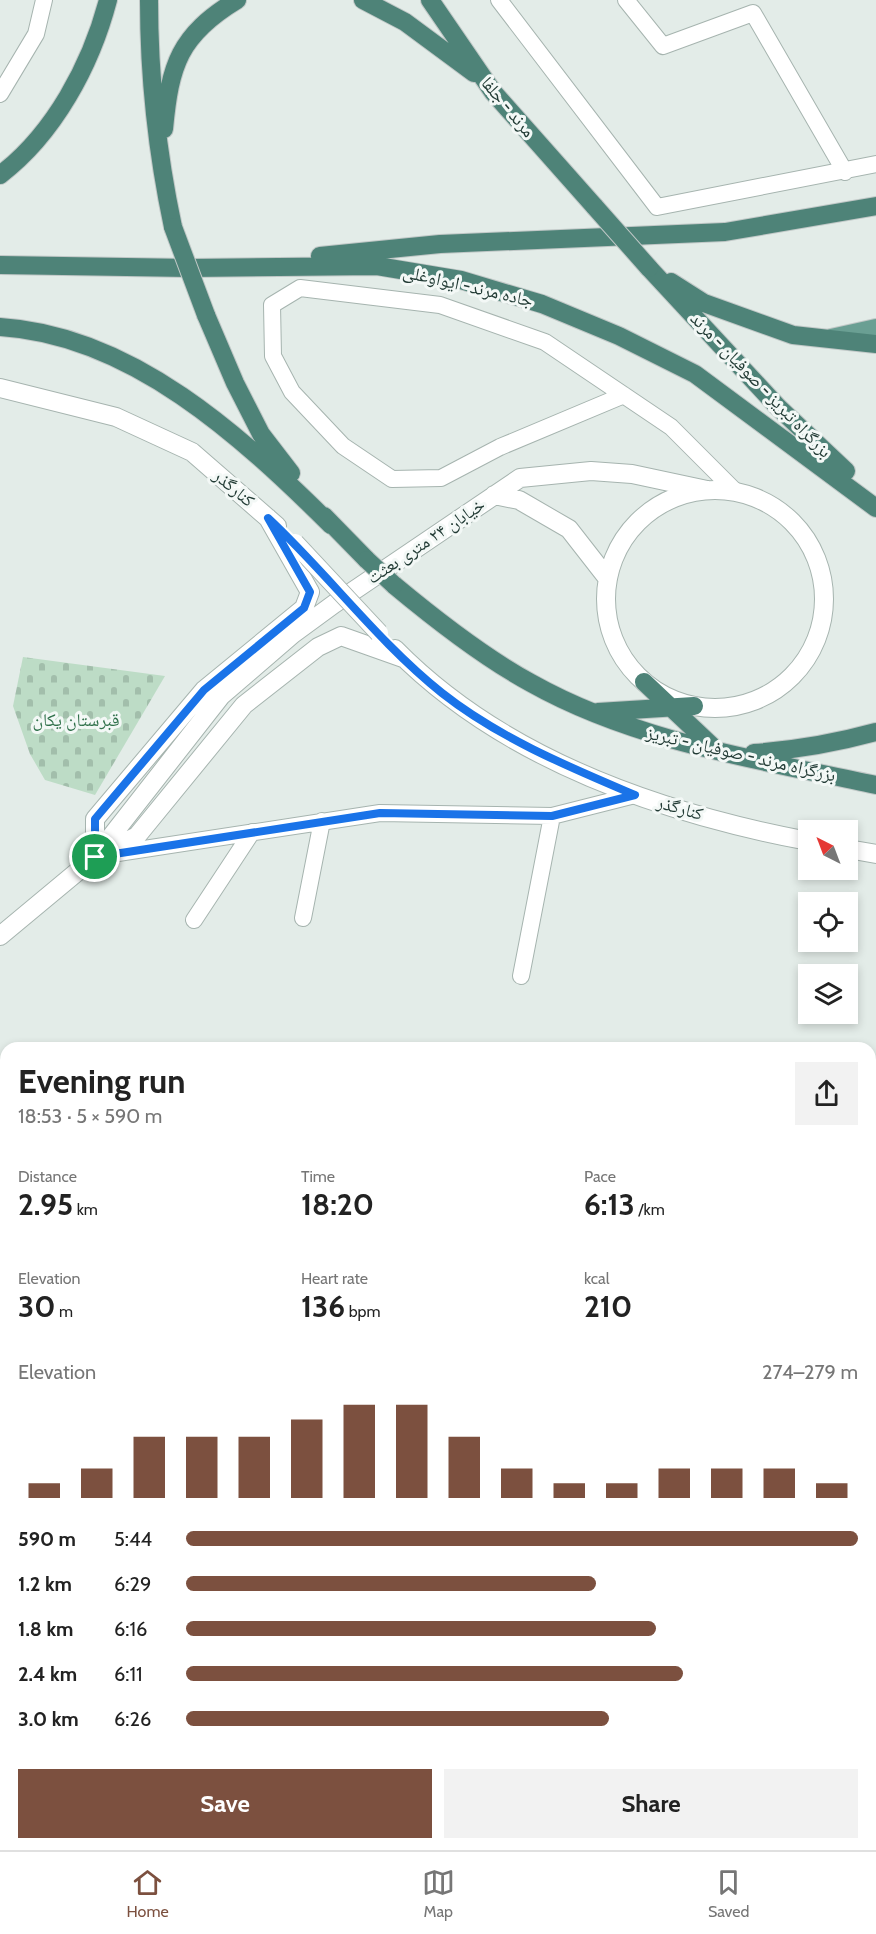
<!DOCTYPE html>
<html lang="en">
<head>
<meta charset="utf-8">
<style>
	:root { --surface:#fff; --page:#f2f2f2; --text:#222; --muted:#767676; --line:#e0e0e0; --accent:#7c503f }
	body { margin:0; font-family:Cabin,"Noto Naskh Arabic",sans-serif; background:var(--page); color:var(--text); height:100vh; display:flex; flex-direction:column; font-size:22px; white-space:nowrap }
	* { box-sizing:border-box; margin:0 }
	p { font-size:20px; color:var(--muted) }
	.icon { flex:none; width:33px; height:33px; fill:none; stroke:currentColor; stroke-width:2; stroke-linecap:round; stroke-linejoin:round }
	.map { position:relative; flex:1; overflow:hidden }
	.side { position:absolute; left:0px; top:1042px; width:876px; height:808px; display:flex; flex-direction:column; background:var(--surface); border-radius:18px 18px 0 0; box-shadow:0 3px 9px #0003 }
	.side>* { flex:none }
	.needle { width:39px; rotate:318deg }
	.fabs { position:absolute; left:798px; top:820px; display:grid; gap:12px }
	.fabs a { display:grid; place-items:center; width:60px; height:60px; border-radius:0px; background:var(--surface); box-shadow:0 3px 9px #0003; font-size:30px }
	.pin { position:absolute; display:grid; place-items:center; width:51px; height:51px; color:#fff; margin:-26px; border:3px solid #fff; border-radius:50%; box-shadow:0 2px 6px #0007 }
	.round { display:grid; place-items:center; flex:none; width:63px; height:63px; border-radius:0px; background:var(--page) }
	.overview { display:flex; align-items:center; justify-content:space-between; height:102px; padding:0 18px }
	h1 { font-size:33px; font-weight:700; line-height:45px }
	.figures { display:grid; grid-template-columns:repeat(3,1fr); gap:9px; height:102px; padding:6px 18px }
	.figures div { display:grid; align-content:center }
	.figures b { font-size:30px; font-weight:700 }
	.figures small { font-size:16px; font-weight:400 }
	.figures p { font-size:16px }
	.chart { height:168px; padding:12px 18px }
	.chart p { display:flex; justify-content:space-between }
	.chart svg { width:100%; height:108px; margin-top:6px; stroke:var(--accent); stroke-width:6 }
	.button { display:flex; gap:12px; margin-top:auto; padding:12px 18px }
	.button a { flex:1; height:69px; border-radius:0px; background:var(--accent); color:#fff; font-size:24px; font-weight:700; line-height:69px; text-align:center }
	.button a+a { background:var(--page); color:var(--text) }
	ul { padding:0 18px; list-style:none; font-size:20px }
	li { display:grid; grid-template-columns:96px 72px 1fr; align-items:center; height:45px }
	li i { height:15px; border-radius:8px; background:var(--accent) }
	.menu { display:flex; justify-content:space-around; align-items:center; height:84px; border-top:2px solid var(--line); background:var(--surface); font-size:16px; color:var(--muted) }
	.menu a { display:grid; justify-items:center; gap:3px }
	.menu .selected { color:var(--accent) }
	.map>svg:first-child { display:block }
	.cemetery { fill:url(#cemetery-stones) }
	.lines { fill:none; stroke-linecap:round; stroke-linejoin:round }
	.minor-casing { stroke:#a6b4af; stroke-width:18 }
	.tertiary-casing { stroke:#a6b4af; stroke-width:20 }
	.primary-casing { stroke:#c1c8c7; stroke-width:20 }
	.trunk-casing { stroke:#c1c8c7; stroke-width:20 }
	.minor { stroke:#fff; stroke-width:16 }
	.tertiary { stroke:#fff; stroke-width:18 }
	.primary { stroke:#6a9f93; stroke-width:18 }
	.trunk { stroke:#4e8378; stroke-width:18 }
	.tertiary-bridge-casing { stroke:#a6b4af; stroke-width:20; stroke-linecap:butt }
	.trunk-bridge-casing { stroke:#c1c8c7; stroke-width:20; stroke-linecap:butt }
	.tertiary-bridge { stroke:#fff; stroke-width:18 }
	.trunk-bridge { stroke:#4e8378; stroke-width:18 }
	.route-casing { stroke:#fff; stroke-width:12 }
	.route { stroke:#1a73e8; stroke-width:8 }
	.labels { text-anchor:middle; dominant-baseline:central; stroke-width:6; stroke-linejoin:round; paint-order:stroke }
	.street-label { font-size:18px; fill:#233c36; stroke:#f3f8f6 }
	.park-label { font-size:18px; fill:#30714b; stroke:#f3f8f6 }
</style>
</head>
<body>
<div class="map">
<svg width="876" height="1850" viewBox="0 0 876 1850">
	<defs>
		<pattern id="cemetery-stones" width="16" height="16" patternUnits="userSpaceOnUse" patternTransform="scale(1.5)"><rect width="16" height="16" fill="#bddcc6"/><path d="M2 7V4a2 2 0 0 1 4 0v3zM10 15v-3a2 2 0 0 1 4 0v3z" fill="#a2beab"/></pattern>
	</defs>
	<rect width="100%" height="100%" fill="#e3ece8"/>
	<!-- cemetery -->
	<path class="cemetery" d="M23 657 165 676 95 795 45 780 30 754 13 706Z"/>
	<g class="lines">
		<!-- minor casing -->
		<g class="minor-casing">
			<path id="minor" d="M499 0 657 207 876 164
				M626 0 663 46 753 13 845 172
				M0 94 36 34 44 0
				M624 395 500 447 441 478 392 479 343 446 292 392 273 356 272 305 300 288 440 305 545 342 671 427 736 492
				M105 855 380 813 552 816 635 795
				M303 918 322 821
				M194 920 252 832
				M521 976 552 816
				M0 1427 6 1422
				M870 1490 876 1480
				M0 1569 6 1564
				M0 1590 6 1593
				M589 1845 600 1850
				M465 1850 468 1845
				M720 1850 721 1845"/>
		</g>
		<!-- tertiary casing -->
		<g class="tertiary-casing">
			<path id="tertiary" d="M0 388 116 417 192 452 277 526
				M606 599a109 109 0 1 1 218 0a109 109 0 1 1-218 0Z
				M494 495 519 500 569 529 608 579
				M268 518 310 592 304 608 204 690 95 819V857L137 836 244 705 318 647 341 636 403 658
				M395 649C503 759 660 813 808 841
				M848 849 876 854
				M0 936 95 857 221 696 293 634 334 604 520 478 591 471 632 474 707 490
				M0 1267 6 1275
				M870 1580 876 1582
				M870 1799 876 1802"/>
		</g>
		<!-- primary casing -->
		<g class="primary-casing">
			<path id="primary" d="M831 338 876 328"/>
		</g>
		<!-- trunk casing -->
		<g class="trunk-casing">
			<path id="trunk" d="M149 0C149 77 157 152 173 227
				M363 0 405 22 474 73
				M430 0 493 92 595 207
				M164 129C170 65 179 35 237 0
				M0 175C54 134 91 65 108 0
				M320 256 440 244 725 232 876 206
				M0 265 189 268 377 266 461 280 542 304 619 336 695 374 876 508
				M649 268 778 407 846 471
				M671 282 704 303 793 335 876 344
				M206 315 235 383 261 434 291 473
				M0 327C132 335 242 437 331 525
				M324 516 367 560
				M394 585C436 620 483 657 531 683 636 742 760 760 876 785
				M644 682 713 747
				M598 712 694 706
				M754 753C795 750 836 743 876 732"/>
		</g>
		<!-- minor -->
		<use href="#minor" class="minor"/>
		<!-- tertiary -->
		<use href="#tertiary" class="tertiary"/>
		<!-- primary -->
		<use href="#primary" class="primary"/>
		<!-- trunk -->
		<use href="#trunk" class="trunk"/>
		<!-- tertiary-bridge casing -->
		<g class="tertiary-bridge-casing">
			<path id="tertiary-bridge" d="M295 543 379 633"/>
		</g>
		<!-- trunk-bridge casing -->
		<g class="trunk-bridge-casing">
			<path id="trunk-bridge" d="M595 207 649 268
				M173 227 206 315
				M367 560 394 585"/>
		</g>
		<!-- tertiary-bridge -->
		<use href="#tertiary-bridge" class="tertiary-bridge"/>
		<!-- trunk-bridge -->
		<use href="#trunk-bridge" class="trunk-bridge"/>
	</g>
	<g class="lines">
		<!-- route casing -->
		<g class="route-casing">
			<path id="route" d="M268 518C328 574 378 642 442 693 499 738 569 767 635 795L552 816 380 813 95 857V819L204 690 304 608 310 592Z"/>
		</g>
		<!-- route -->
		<use href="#route" class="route"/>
	</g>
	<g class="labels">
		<!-- street labels -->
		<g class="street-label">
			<text transform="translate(508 107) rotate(50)">مرند - جلفا</text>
			<text transform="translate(468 286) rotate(13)">جاده مرند- ایواوغلی</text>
			<text transform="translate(761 385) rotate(46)">بزرگراه تبریز - صوفیان - مرند</text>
			<text transform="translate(234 488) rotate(40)">کنارگذر</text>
			<text transform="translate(426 541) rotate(-34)">خیابان ۲۴ متری بعثت</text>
			<text transform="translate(741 754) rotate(13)">بزرگراه مرند - صوفیان - تبریز</text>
			<text transform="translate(680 808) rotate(16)">کنارگذر</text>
		</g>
		<!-- park labels -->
		<g class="park-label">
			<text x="76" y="720">قبرستان یکان</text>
		</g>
	</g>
</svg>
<div class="fabs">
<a><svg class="needle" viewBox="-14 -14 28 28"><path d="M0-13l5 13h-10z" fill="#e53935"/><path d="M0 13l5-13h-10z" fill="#767676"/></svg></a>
<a><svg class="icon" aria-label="locate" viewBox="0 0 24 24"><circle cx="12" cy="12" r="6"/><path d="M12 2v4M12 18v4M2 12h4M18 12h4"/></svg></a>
<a><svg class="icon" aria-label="layers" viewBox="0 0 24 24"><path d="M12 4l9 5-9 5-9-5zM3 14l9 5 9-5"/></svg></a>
</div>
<div class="pin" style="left:95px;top:857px;background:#1e9e55"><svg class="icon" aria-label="arrive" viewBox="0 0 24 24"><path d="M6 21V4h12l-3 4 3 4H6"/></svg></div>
<section class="side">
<div class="overview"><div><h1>Evening run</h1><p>18:53 · 5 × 590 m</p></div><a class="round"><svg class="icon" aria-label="share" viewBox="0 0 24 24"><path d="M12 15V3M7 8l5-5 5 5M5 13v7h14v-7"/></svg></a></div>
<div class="figures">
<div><p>Distance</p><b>2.95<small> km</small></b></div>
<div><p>Time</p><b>18:20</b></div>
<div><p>Pace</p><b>6:13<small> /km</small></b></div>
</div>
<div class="figures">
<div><p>Elevation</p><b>30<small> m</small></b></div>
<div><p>Heart rate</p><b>136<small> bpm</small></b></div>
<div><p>kcal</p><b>210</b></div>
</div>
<div class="chart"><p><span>Elevation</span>274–279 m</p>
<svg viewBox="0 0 160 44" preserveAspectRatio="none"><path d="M5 44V38M15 44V32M25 44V19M35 44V19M45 44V19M55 44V12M65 44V6M75 44V6M85 44V19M95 44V32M105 44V38M115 44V38M125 44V32M135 44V32M145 44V32M155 44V38"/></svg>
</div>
<ul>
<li><b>590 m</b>5:44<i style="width:100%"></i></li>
<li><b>1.2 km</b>6:29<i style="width:61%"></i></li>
<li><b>1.8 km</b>6:16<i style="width:70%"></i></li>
<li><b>2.4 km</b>6:11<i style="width:74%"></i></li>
<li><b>3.0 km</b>6:26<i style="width:63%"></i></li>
</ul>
<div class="button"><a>Save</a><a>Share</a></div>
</section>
</div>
<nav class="menu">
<a class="selected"><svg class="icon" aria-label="home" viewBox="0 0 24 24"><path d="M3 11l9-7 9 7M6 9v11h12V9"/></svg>Home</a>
<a><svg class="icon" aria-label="map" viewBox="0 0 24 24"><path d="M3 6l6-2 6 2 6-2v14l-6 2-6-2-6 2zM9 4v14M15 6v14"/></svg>Map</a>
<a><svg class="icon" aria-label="saved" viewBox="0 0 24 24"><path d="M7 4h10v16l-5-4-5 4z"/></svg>Saved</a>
</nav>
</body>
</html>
